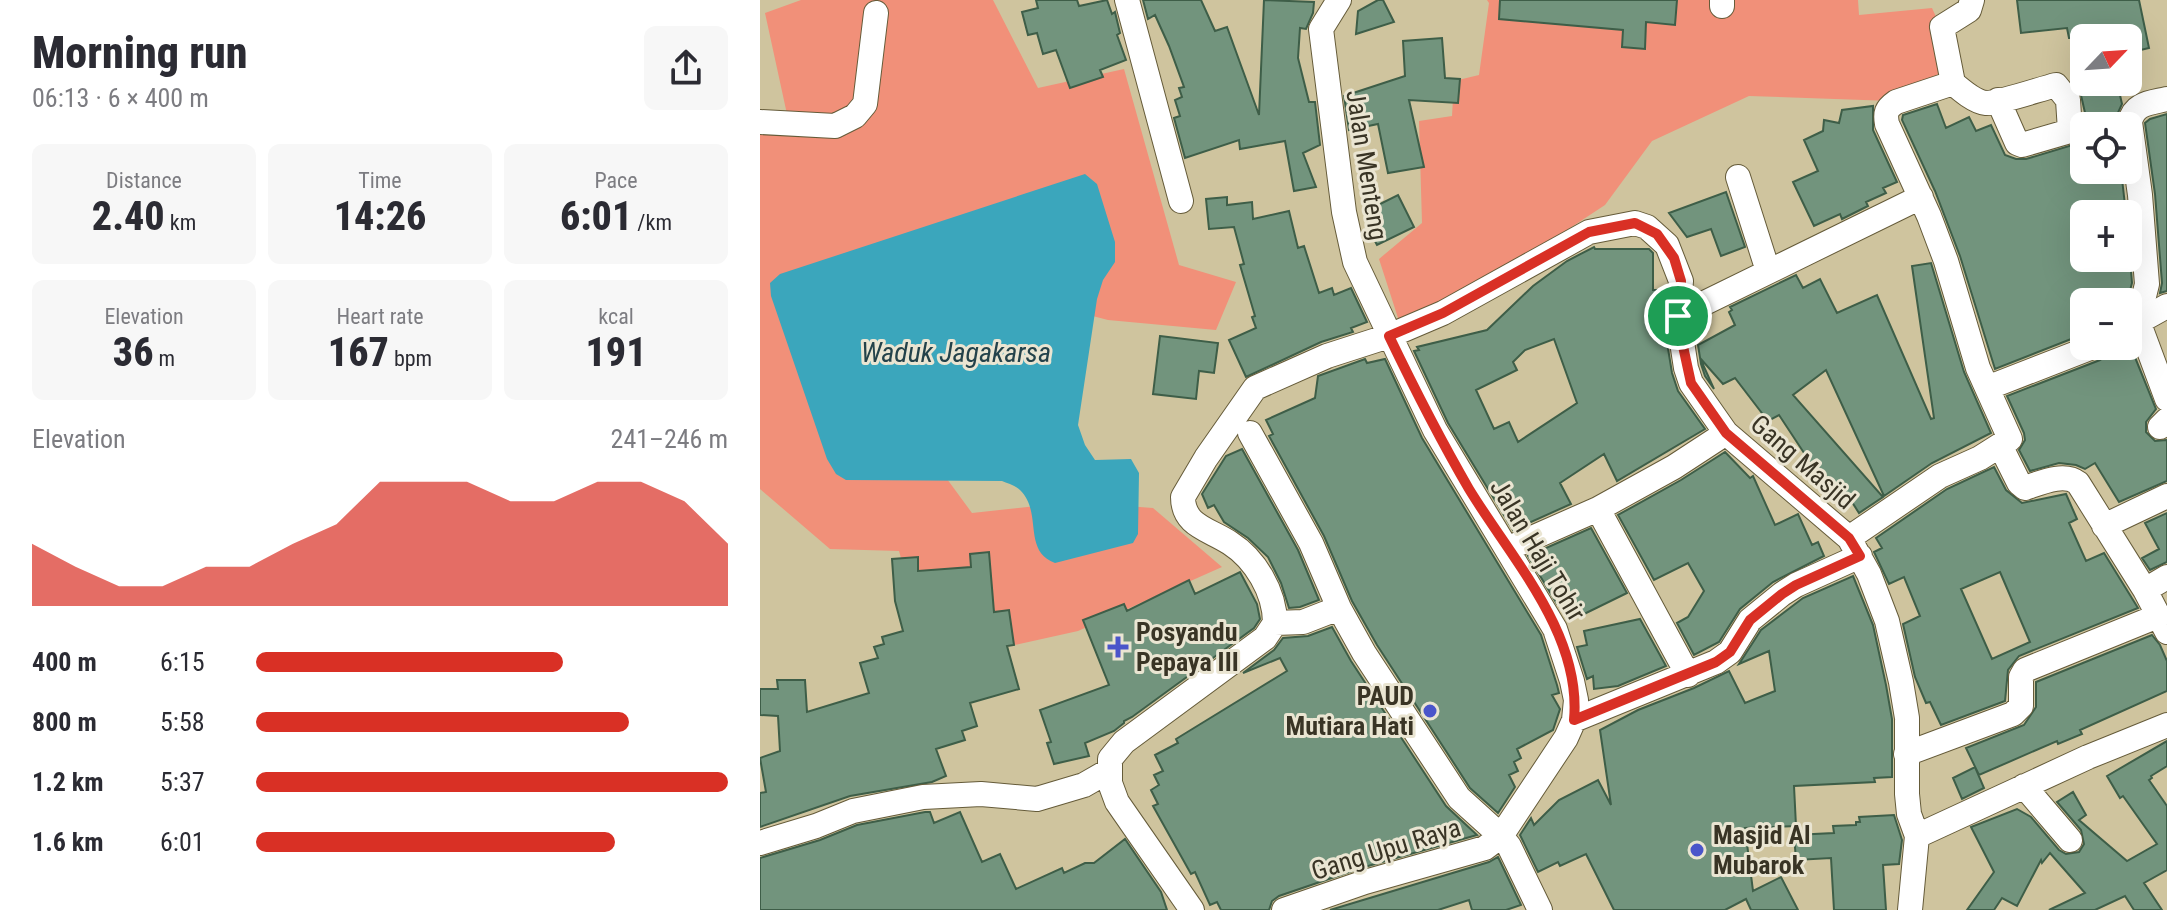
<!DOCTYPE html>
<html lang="en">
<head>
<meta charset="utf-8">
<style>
	:root { --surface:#fff; --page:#f7f7f7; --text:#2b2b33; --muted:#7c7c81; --accent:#d93025 }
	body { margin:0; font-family:"Roboto Condensed",sans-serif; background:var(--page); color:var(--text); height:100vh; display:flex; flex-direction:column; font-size:30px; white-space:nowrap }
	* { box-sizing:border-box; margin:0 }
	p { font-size:26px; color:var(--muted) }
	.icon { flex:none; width:44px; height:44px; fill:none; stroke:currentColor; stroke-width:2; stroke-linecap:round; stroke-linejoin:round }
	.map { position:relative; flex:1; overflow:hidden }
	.sheet { display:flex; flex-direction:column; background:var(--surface); width:760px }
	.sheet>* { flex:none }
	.needle { width:52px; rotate:65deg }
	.controls { position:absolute; left:1310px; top:24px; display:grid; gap:16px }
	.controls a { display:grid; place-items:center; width:72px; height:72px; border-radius:12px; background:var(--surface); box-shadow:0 8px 32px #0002; font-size:40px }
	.pin { position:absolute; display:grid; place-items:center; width:68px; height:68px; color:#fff; margin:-34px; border:4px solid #fff; border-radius:50%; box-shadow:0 2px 8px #0007 }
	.round { display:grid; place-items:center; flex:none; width:84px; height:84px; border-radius:12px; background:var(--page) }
	.headline { display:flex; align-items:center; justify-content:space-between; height:136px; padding:0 32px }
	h1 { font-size:44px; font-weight:800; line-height:60px }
	.stats { display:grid; grid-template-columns:repeat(3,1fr); gap:12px; height:136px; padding:8px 32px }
	.stats div { display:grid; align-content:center; border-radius:12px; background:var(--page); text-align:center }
	.stats b { font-size:40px; font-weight:800 }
	.stats small { font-size:22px; font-weight:400 }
	.stats p { font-size:22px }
	.chart { height:224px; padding:16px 32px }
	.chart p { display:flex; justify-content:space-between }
	.chart svg { width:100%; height:144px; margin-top:8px; fill:var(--accent); opacity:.7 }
	ul { padding:0 32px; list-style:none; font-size:26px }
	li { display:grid; grid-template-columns:128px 96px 1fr; align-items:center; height:60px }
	li i { height:20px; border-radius:10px; background:var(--accent) }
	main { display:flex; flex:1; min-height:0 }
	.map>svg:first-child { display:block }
	.green { fill:#f19079 }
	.water { fill:#3ba6bc }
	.building { fill:#72947d; stroke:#3e5e48; stroke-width:2; fill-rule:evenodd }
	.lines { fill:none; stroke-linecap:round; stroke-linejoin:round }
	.minor-casing { stroke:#655b39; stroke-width:26 }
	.minor { stroke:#fff; stroke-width:24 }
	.route-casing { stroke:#fff; stroke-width:16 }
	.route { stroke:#d93025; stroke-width:10 }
	.poi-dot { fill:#4a55ca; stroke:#eae5d2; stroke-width:3 }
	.labels { text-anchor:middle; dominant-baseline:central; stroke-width:6; stroke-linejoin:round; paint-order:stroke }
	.street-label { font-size:26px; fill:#393425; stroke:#eae5d2 }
	.poi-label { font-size:26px; font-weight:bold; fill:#393425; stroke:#eae5d2; text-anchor:start }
	.water-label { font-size:28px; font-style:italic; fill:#23424a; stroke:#eae5d2 }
</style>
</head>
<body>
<main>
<section class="sheet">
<div class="headline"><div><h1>Morning run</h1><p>06:13 · 6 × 400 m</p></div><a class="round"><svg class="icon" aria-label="share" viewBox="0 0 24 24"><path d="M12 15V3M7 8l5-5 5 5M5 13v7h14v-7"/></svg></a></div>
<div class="stats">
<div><p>Distance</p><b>2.40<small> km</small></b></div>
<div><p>Time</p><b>14:26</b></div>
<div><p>Pace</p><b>6:01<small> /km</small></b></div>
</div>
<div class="stats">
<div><p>Elevation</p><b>36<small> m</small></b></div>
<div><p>Heart rate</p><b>167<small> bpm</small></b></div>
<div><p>kcal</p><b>191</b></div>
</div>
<div class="chart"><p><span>Elevation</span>241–246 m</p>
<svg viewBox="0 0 160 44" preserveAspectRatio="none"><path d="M0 44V25L10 32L20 38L30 38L40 32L50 32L60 25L70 19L80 6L90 6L100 6L110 12L120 12L130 6L140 6L150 12L160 25V44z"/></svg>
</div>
<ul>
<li><b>400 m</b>6:15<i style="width:65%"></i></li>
<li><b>800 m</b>5:58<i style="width:79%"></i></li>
<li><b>1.2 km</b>5:37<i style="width:100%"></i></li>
<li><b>1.6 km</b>6:01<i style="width:76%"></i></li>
</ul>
</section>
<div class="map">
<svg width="1407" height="910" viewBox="0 0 1407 910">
	<rect width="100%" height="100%" fill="#cfc49e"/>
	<!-- green -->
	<path class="green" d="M41 0H233L278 88 364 69 419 265 476 282 456 330 348 320 271 300 176 464 212 513 313 502 393 508 462 567 318 631 246 647 159 621 139 551 70 549 0 489V133L30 128 5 13Z
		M727 0H1098L1099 15 1172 8 1197 63 1132 101 989 96 892 141 845 205 693 305 639 321 619 259 662 223 659 121 692 116 694 81 719 75 729 3Z"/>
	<!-- water -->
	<path class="water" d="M325 174 337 184 355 242V262L343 280 337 299 318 425 325 445 335 460 371 459 379 473 378 534 373 543 295 563C262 551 283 512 260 490 256 486 247 483 242 481L86 480 76 474 67 459 11 296 10 283 20 274Z"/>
	<!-- building -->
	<path class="building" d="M276 0H317L319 6 347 0 352 14 355 12 360 33 357 35 366 60 340 70 343 77 310 88 296 50 283 54 277 33 268 35 262 12 278 8Z
		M383 0H441L455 31 467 27 499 115 504 0 554 2 553 13 546 29 540 28 538 58 549 102H555L560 145 543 153 556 187 534 191 525 141 480 149 479 140 425 158 414 118 420 116 415 100 422 97 419 88 424 87 409 46 395 15 388 19Z
		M618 0H623L634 22 596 34 598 11Z
		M740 0H917L915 25 886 22 885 49 862 47 863 30 739 19Z
		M1257 0H1379L1389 48 1368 53V38H1309L1307 28 1261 33Z
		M682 38 685 78 700 79 698 103 649 100 664 167 628 173 618 124 589 130 584 96 645 76 643 41Z
		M1318 82H1357L1362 104 1356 117 1355 126H1328Z
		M1177 104 1186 128 1209 117 1216 131 1231 125 1245 155 1256 159H1266L1319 143 1321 170H1361L1366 214H1324V258H1368V234L1372 283 1367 302H1324V334L1235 369 1200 256 1175 191 1142 120 1143 115Z
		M1113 106V130L1137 182 1123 188 1126 193 1106 202 1108 206 1082 219 1080 214 1054 226 1033 182 1058 171 1044 140 1063 131 1064 120 1079 123 1082 110Z
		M1407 114V291L1400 293 1402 283 1395 194 1385 123 1390 119Z
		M966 192 985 247 961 256 951 229 927 237 909 213Z
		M638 195 654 227 617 245 607 226 615 223 608 210Z
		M467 197V205L492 202 493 219 529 211 538 248 544 246 559 293 572 288 574 295 591 288 607 322 591 328 593 332 561 342 486 377 469 340 496 328 492 317 495 316 480 265 484 264 474 227 449 229 446 199Z
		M834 247 835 249H889L893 253V290H905L903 318 912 373 918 391 945 429 857 481 844 454 800 483 811 504 753 530 688 423 654 351 659 350 657 347 727 330 773 286 807 261ZM794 339 817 403 758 442 749 422 734 429 716 390 757 370 753 362 765 350Z
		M1171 263 1204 372 1231 433 1172 463 1124 496 1066 370 1033 395 1123 497 1099 513 1090 499 1079 506 1019 415 1008 421 975 378 963 384 940 358 954 389 945 376 941 364 938 345 975 325 969 312 972 310 970 307 1036 275 1043 288 1060 279 1077 313 1117 295 1171 419 1174 418 1152 266Z
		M400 336 458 343 454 373 439 371 436 399 393 394Z
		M1368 340 1396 409 1386 422V432L1395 441 1407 440V481L1359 502 1335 463 1325 469 1316 465 1299 463 1270 471 1259 450 1265 440 1264 433 1247 396 1340 360 1347 355 1350 347 1368 346Z
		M605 359 607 363 625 359 662 438 781 635 797 685 799 693 792 695 800 709 793 730 757 749 761 758 754 762 758 771 749 775 755 787 738 813 710 788 617 645 592 601 564 536 509 436 513 434 506 420 555 398 558 376Z
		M482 449 538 550 559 600 540 607 529 608 521 583 508 557 488 538 464 522 454 505 448 508 442 494 466 456Z
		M965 452 990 478 993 476 1015 525 1038 514 1052 545 1058 542 1064 556 1013 582 980 609 959 642 934 655 917 623 928 617 944 591 928 563 894 580 858 515 921 480Z
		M1234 467 1246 490 1262 503 1306 494 1317 519 1309 523 1326 561 1344 553 1378 608 1259 656 1248 670 1245 701 1181 725 1170 702 1166 703 1155 677 1143 624 1160 616 1144 577 1129 584 1114 552 1122 548 1116 538 1187 489ZM1240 572 1270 642 1232 659 1201 589Z
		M1407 513V562L1390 570 1382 558 1399 549 1385 523Z
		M831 528 867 593 820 616 814 596 797 604 768 556Z
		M229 552 234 612 249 610 254 645 247 646 259 689 210 703 217 726 202 731 205 740 176 749 186 776 172 782 90 796 0 827V793L6 792 0 758 20 751 18 716 0 715V689H18L17 680H45L47 712 109 693 100 663 118 658 114 647 124 644 122 637 143 631 135 601 132 559 158 557V571L211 567 210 554Z
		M480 572 497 604 500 619 494 628 372 717 364 721V723L354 731 325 743 329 756 294 764 287 743 291 742 280 710 349 685 323 620 364 604 367 611 429 580 435 594Z
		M1093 576 1113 625 1126 685 1132 719V777L1114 778 1115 782 1034 786 1036 826 985 828 993 891 1021 877 1038 910H991L986 899 965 910H854L826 854 800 866 798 862 778 872 760 835 771 818 774 825 799 800 838 780 851 805 840 730 878 710 934 688 969 671 985 703 1015 691 1009 651 979 664 1001 630 1043 598Z
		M880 619 906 666 858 686 834 689 833 676 827 679 817 647 827 645 824 631Z
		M572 627 591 661 686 806 717 835 601 868 519 896 512 901 509 910H461L457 902 450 905 435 872 431 874 393 806 398 804 391 790 399 785 394 775 403 771 395 755 418 743 416 739 527 671 520 658 483 673 514 650 523 638 548 636Z
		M1392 635 1400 645 1407 661V691L1320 730 1322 734 1298 744 1297 741 1219 775 1206 748 1264 725 1276 707V682Z
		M1407 741V766L1391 776 1392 778 1389 780 1407 806V870L1384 883 1402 910H1374L1365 896 1335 910H1289L1325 893 1290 853 1282 863 1281 860 1257 906 1242 898 1234 910H1207L1234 872 1211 827 1257 809 1271 817 1299 850 1306 854 1319 852 1324 844 1321 830 1297 802 1313 792 1326 815 1319 820 1367 861 1397 844 1363 796 1360 798 1347 776Z
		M1215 767 1224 788 1202 799 1193 778Z
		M165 812H170L174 823 200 812 222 862 240 854 256 889 302 868 304 873 325 863H334L365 839 401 892 407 910H0V858L60 840 97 825Z
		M1134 815 1142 840 1139 864 1123 865 1126 910H1074L1071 858 1036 860 1034 835 1074 833 1073 826 1096 825V822H1100L1099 817Z
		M738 857 761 905 746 910H712L709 900 678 910H570L729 862Z"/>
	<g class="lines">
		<!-- minor casing -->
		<g class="minor-casing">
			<path id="minor" d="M367 0 421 201
				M579 0 561 29 584 212 595 262 675 430 795 629 812 681 816 700 814 720 806 738 741 836 749 846 780 910
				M962 6V0
				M1193 83C1201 90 1215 102 1226 103 1240 103 1280 89 1296 85L1308 100 1310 131 1262 145 1257 143 1238 100
				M1407 99C1390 103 1374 103 1370 122L1380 195 1387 284 1378 321 1407 399
				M0 122 75 126 95 116 105 104 116 13
				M978 177 1008 271
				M918 316 1161 197
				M1371 326 1407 306
				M1227 388 1335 346
				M1400 427 1407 420
				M490 433 551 543 579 608 604 653 699 798 741 836 725 848 605 882 524 910
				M1241 447 1259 483 1265 488C1280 483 1304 472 1318 483L1385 590 1407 632
				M838 509 928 675
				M1344 526 1407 496
				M1089 538 1180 476 1220 458 1250 439 1218 368 1186 261 1169 216 1127 124C1125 113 1126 109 1136 102L1193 83 1182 27 1209 10 1212 0
				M747 549 838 509 914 467 966 433
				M1385 590 1407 577
				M515 623 543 622 579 608
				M814 720 956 662 970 652 990 620 1022 594 1036 585 1100 556
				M1146 754 1253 714 1261 706V677L1265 670 1398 616
				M1264 786 1310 840
				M1157 836 1328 757 1407 725
				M0 843 56 826 93 811 163 797 221 794 277 799 324 785 350 770
				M432 910 357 802 350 783V759L364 742 505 638 515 623C515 592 495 559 470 543 449 529 423 526 423 497L446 458 495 388 567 356 629 336 683 313 829 232 875 223 887 227 907 245 921 281 918 316 926 368 931 383 966 433 1089 538 1109 574 1127 621 1141 682 1147 718V794L1149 814 1157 836 1150 910"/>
		</g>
		<!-- minor -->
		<use href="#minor" class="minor"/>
	</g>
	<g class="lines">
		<!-- route casing -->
		<g class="route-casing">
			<path id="route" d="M875 223 897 234 914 258 921 281 918 316 921 337 931 383 966 433 1089 538 1100 556 1036 585 1022 594 990 620 970 652 956 662 814 720C822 634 751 558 709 489 680 439 654 388 629 336L683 313 829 232Z"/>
		</g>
		<!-- route -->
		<use href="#route" class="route"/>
	</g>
	<!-- markers -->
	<g class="poi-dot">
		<path d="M354 635h8v8h8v8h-8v8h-8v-8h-8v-8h8z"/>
		<circle cx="670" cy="711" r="8"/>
		<circle cx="937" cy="850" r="8"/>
	</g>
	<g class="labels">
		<!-- street labels -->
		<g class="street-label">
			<text transform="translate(607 165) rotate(81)">Jalan Menteng</text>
			<text transform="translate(1043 462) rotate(41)">Gang Masjid</text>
			<text transform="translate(778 550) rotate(59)">Jalan Haji Tohir</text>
			<text transform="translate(626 849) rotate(-17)">Gang Upu Raya</text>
		</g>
		<!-- poi labels -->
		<g class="poi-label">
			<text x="376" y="632">Posyandu<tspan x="376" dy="30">Pepaya III</tspan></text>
			<text x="654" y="696" text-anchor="end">PAUD<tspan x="654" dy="30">Mutiara Hati</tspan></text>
			<text x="953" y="835">Masjid Al<tspan x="953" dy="30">Mubarok</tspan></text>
		</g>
		<!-- water labels -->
		<g class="water-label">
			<text x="196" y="352">Waduk Jagakarsa</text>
		</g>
	</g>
</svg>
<div class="controls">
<a><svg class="needle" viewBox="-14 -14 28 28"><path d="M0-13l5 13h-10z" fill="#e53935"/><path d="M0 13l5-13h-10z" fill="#7c7c81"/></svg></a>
<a><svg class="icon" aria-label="locate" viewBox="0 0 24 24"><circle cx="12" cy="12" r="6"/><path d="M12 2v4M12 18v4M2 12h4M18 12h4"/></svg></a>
<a>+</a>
<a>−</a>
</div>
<div class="pin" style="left:918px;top:316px;background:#1e9e55"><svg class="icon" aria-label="arrive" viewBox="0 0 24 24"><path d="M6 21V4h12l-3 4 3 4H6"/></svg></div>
</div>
</main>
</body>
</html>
